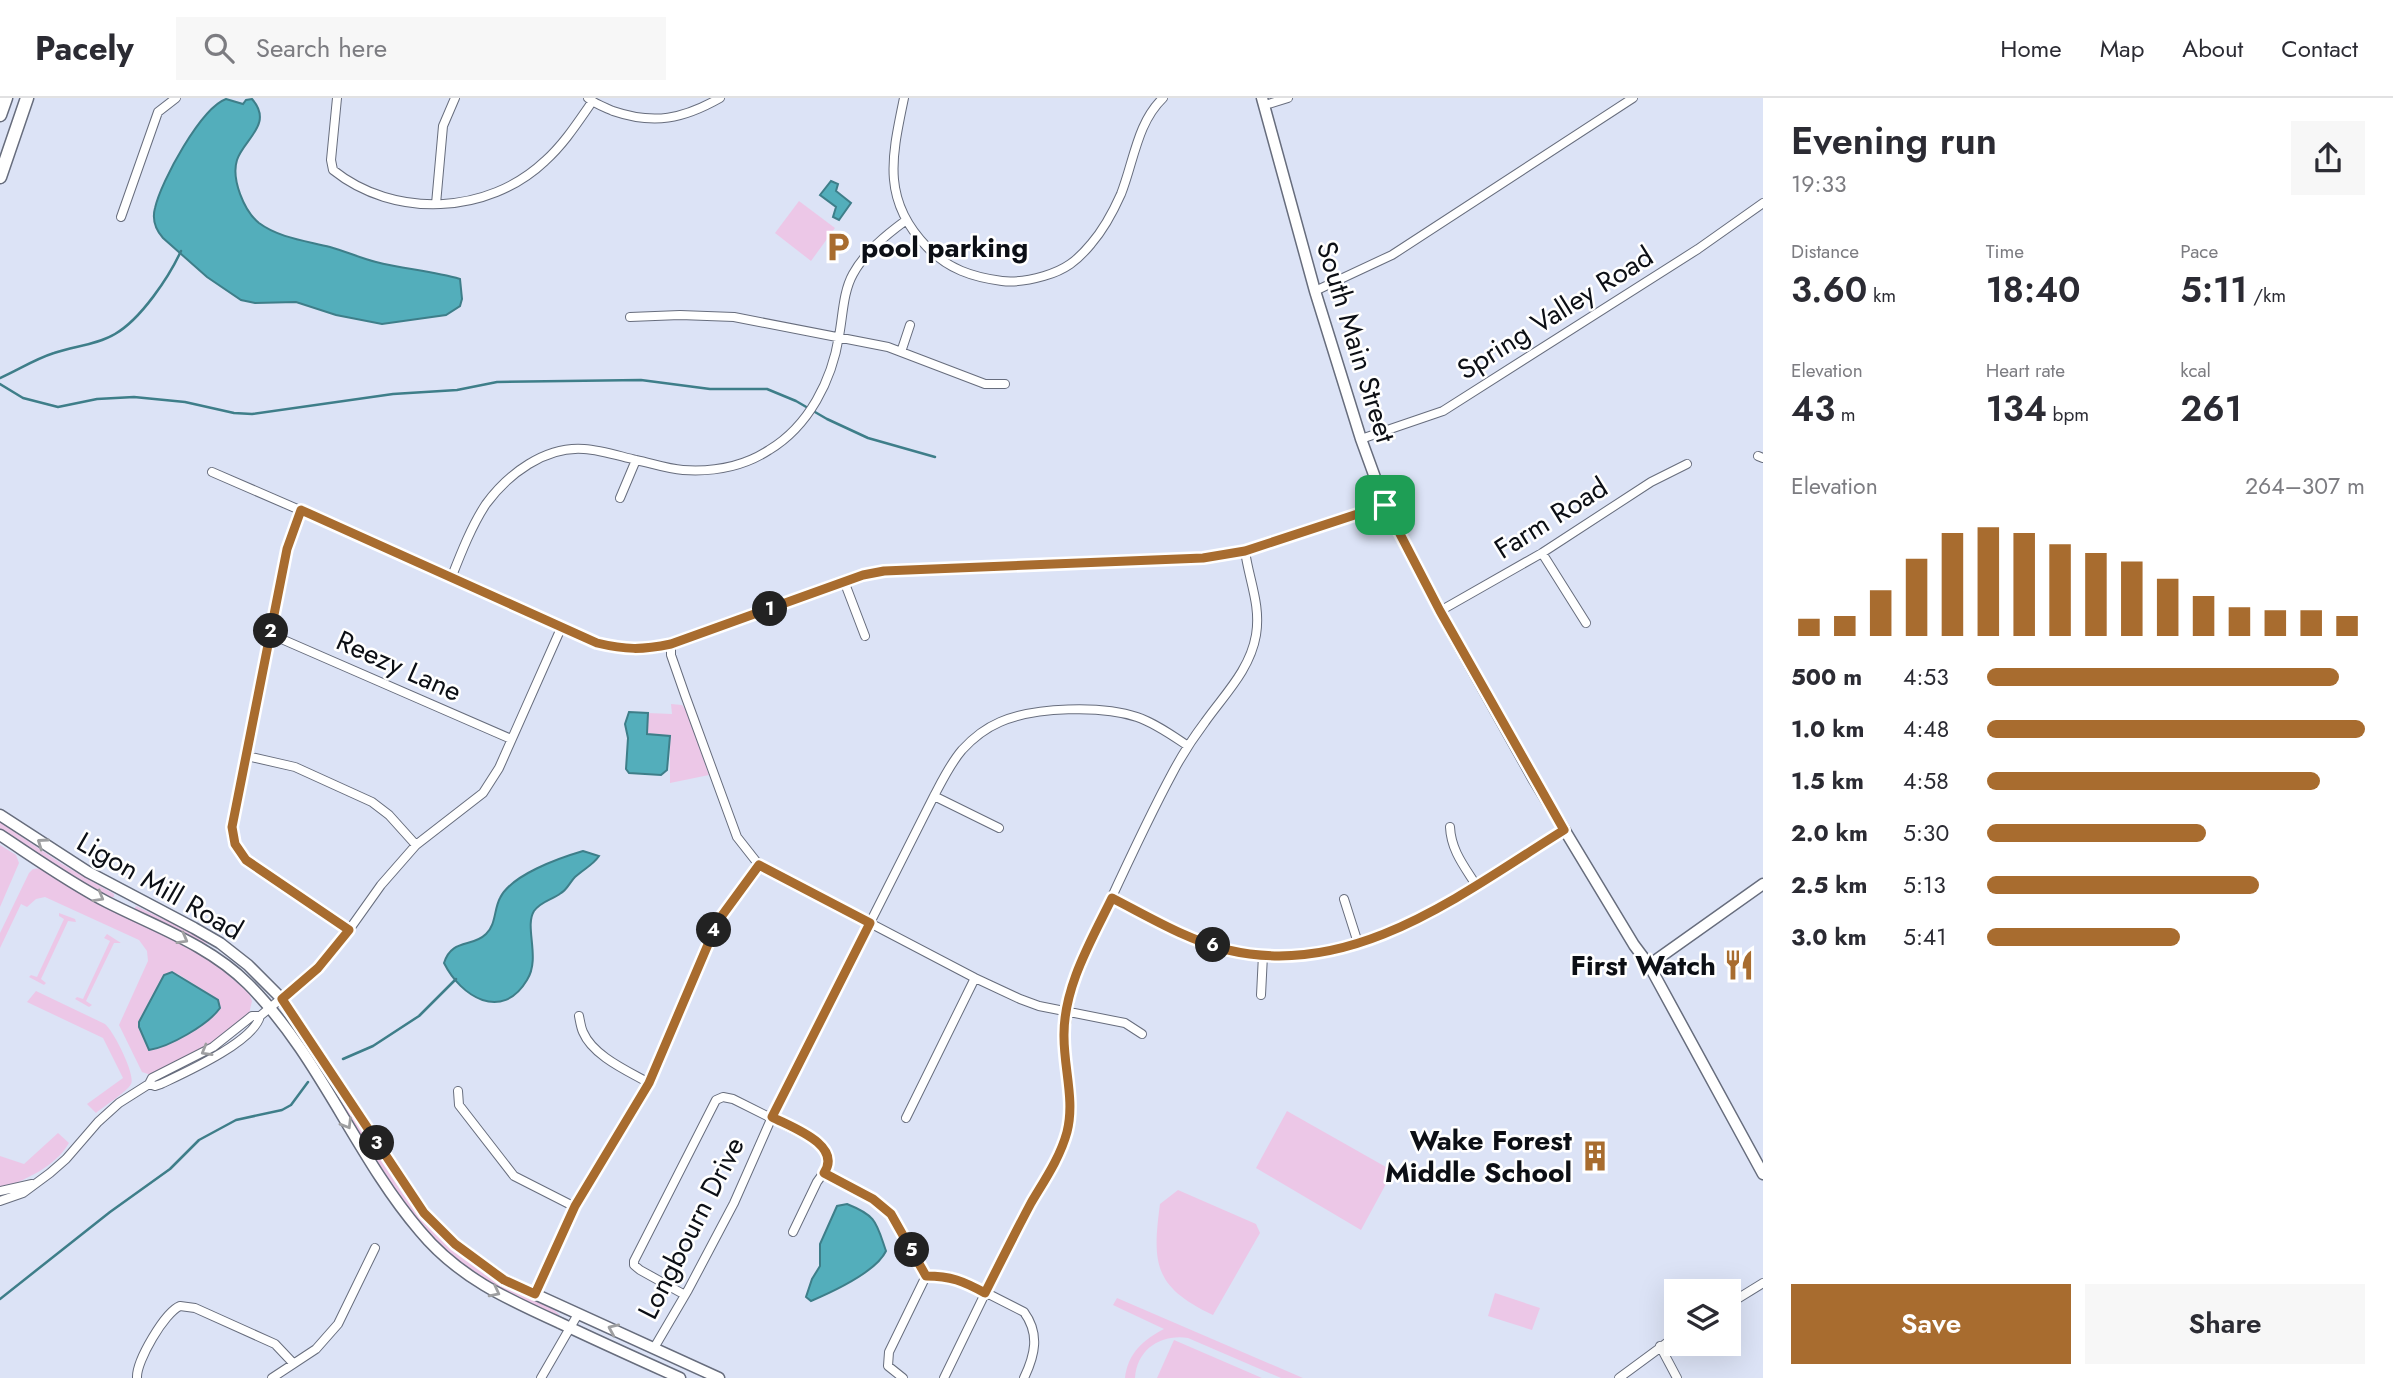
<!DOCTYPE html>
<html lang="en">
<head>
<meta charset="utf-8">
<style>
	:root { --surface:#fff; --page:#f7f7f7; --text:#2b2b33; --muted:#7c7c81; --line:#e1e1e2; --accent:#a86c2f }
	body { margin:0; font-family:Jost,sans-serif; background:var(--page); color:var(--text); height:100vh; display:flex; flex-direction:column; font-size:26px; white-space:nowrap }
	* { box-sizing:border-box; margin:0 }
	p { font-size:23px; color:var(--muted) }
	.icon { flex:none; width:38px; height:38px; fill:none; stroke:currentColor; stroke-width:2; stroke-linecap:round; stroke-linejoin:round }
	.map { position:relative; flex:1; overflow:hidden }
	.drawer { display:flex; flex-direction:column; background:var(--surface); width:630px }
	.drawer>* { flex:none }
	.tools { position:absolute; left:1664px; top:1181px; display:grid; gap:14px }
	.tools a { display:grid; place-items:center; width:77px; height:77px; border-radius:0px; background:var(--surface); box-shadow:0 7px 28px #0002; font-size:35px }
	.pin { position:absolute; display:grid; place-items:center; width:60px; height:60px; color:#fff; margin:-30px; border-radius:14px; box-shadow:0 4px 10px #0006 }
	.km { position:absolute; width:35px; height:35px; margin:-18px; border-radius:50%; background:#222; color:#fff; font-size:19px; line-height:35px; text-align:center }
	.round { display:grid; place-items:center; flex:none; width:74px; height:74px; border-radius:0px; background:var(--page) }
	.head { display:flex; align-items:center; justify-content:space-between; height:119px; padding:0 28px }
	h1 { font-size:38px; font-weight:600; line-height:52px }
	.figures { display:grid; grid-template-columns:repeat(3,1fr); gap:10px; height:119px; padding:7px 28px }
	.figures div { display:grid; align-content:center }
	.figures b { font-size:35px; font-weight:600 }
	.figures small { font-size:19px; font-weight:400 }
	.figures p { font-size:19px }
	.chart { height:196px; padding:14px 28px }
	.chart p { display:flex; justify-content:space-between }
	.chart svg { width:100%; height:126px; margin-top:7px; stroke:var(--accent); stroke-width:6 }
	.primary-button { display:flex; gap:14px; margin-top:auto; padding:14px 28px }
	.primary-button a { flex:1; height:80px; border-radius:0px; background:var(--accent); color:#fff; font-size:28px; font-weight:600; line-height:80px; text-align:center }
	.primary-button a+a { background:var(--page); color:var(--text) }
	ul { padding:0 28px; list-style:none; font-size:23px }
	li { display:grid; grid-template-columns:112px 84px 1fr; align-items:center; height:52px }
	li i { height:18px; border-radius:9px; background:var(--accent) }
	header { display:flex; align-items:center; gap:42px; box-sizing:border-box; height:98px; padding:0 35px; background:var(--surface); border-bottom:2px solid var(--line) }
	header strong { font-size:33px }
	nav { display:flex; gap:38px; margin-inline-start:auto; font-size:24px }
	.search { width:490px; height:63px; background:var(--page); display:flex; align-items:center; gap:18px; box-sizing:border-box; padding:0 24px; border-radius:0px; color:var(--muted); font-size:26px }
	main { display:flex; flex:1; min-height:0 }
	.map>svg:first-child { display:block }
	.green { fill:#ecc7e7; fill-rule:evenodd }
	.water { fill:#53aebb; stroke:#3e7e89; stroke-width:2 }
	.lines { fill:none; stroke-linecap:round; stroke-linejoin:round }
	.stream { stroke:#3e7e89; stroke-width:2.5 }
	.minor-casing { stroke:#676d7d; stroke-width:10 }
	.major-casing { stroke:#676d7d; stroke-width:13 }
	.highway-casing { stroke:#676d7d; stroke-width:15 }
	.minor { stroke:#fff; stroke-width:8 }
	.major { stroke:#fff; stroke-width:10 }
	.highway { stroke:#fff; stroke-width:12 }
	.oneway { stroke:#9e9fa1 }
	.route-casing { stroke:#fff; stroke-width:14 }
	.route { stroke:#a86c2f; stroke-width:9 }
	.labels { text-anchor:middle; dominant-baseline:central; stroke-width:5; stroke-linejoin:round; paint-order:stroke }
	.poi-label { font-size:28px; font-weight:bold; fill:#0c0f15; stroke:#fff; text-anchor:end }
	.street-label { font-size:28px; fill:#0c0f15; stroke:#fff }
</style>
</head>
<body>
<header>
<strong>Pacely</strong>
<div class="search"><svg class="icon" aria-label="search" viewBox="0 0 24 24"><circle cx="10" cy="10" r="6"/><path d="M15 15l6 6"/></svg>Search here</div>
<nav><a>Home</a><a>Map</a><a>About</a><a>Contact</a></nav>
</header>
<main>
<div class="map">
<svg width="1763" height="1280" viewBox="0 0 1763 1280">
	<rect width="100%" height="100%" fill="#dce3f6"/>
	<!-- green -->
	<path class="green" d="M799 103 835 130 811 163 775 135Z
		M671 606 682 607 686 612 709 677 670 685V639L647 636 648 615 672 616Z
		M0 724 62 766 114 796V799H107L59 771 0 731Z
		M0 747 16 757 19 765 0 809Z
		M41 770 212 863 249 895 252 903 249 916 205 951 151 977 142 974 119 927 148 863 147 853 139 842 45 799 36 801 27 809 21 806 0 850V835L29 775 33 771ZM168 875 178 876 218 902V914C201 930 172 948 149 952L143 915Z
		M136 808 209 843 207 846 134 812Z
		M59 815 75 821 76 824 68 823 41 881 46 885 44 887 29 879 31 877 37 879 64 821 59 818Z
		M107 836 121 845H114L86 903 92 907 89 909 75 901 77 899 83 901 110 843 104 840Z
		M36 893 105 926C113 932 136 977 131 986 127 994 104 1008 96 1015L87 1006 123 980 103 940 27 904Z
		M337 998 355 1020 402 1095 426 1124 476 1169 507 1188 553 1211 560 1217 557 1218C526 1205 493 1190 466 1169 408 1125 373 1060 335 999Z
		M1287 1013 1393 1073 1361 1132 1256 1070Z
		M58 1035 69 1045C55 1069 25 1082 0 1091V1058L24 1066Z
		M1178 1092 1256 1126 1260 1135 1213 1217C1154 1189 1152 1166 1160 1106Z
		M1495 1195 1540 1210 1532 1232 1488 1218Z
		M1117 1200 1303 1280H1281L1188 1240C1161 1236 1137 1251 1135 1280H1125C1128 1255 1143 1242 1164 1231L1113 1207Z
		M1174 1242 1262 1280H1157Z"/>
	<!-- water -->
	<path class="water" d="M226 1 243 6 246 2 252 1C274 26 244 41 237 62 231 81 244 113 259 125 279 140 307 143 330 149 345 153 360 160 376 164 403 171 432 173 460 181L462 201 460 208 446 217 382 226 336 217 296 204 255 205 241 202 207 179 163 140C156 132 152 121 155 110 161 83 201 10 226 1Z
		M831 83 838 86 836 93 851 105 839 122 833 119 836 109 820 97Z
		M629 614 648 615 647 636 670 638 667 672 661 677 629 675 626 671 628 640 625 626Z
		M583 753 599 758C593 767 584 771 575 779 570 784 567 792 561 795 552 802 541 803 534 813 524 829 541 860 527 882 502 924 461 899 444 865 452 840 472 850 486 836 496 827 494 811 500 800 511 777 559 760 583 753Z
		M172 874 218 902 220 910C208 927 169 949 149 952L139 929V924L164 877Z
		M847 1106C877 1118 876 1124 886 1153 876 1174 832 1194 811 1203L806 1199 812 1181 820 1168V1146L837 1108Z"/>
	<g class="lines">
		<!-- stream -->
		<path class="stream" d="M0 280C18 272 35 261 54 255 73 248 97 247 115 236 141 221 169 179 181 153
			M0 286 23 300 58 309 97 301 134 299 185 304 234 315 252 316 393 296 457 292 497 284 641 282 710 291H767L796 303 827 321 868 340 935 359
			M343 961 373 948 419 918 456 881
			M0 1201 110 1114 170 1071 199 1042 236 1022 282 1012 291 1007 308 984"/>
		<!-- minor casing -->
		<g class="minor-casing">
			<path id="minor" d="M337 0 331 62 333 72C394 121 488 117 545 63 564 46 578 24 592 4
				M588 0C595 6 604 9 613 13 654 27 683 21 720 0
				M904 0C892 58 881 102 927 149 948 171 972 179 1002 183 1017 185 1030 182 1044 178 1065 172 1077 163 1091 146 1104 131 1113 114 1121 96 1134 63 1137 25 1163 0
				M1265 7 1288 0
				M436 106 443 28 455 0
				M121 119 158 14 176 0
				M1315 193 1392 157 1633 0
				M630 219 680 217 734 219 888 249 985 286H1005
				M901 254 910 227
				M1361 341 1443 313 1698 151 1763 105
				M1758 358 1763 360
				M212 374 452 478 597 545C626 552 642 552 671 546L863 477 884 473 1203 460 1245 453 1385 407
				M620 400 636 362
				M301 412 287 451 232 729 235 746 246 762 349 832
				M1542 455 1586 525
				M452 478C461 455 472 427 486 406 508 376 545 348 584 351 601 352 619 358 636 362 651 365 667 371 683 372 713 374 743 369 769 352 809 328 832 282 839 238 843 217 843 194 853 176 865 154 886 137 905 123
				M844 483 865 538
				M1440 513 1542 455 1651 384 1687 366
				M270 536 511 641
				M671 546V557L685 597 737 739 759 767 975 880 1020 901 1039 908 1125 925 1142 936
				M247 658 295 669 372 704 389 717 416 747
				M934 698 999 730
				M1450 729C1451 752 1464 768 1476 787
				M1112 800C1149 819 1187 842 1228 852 1354 881 1464 795 1564 732
				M1344 801 1358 845
				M1261 897 1263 857
				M579 918C580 923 581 930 583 934 593 958 628 973 649 985
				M149 986 155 988 161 986C184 975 254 944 260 918
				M458 993 459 1007 514 1078 575 1109
				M906 1020 975 880
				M824 1075 873 1101 891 1117 926 1178
				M0 1093 32 1086
				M0 1103 23 1095 50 1075 66 1061 98 1024 119 1005 149 986 152 980 213 949 252 918H260L318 870 349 832 381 787 416 747 483 695 499 670 562 528
				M926 1178H948L963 1183 1024 1214C1040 1236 1035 1257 1024 1280
				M535 1196 575 1109 649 985 718 823 759 767
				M685 1197 640 1172 634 1167V1163L716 1002 723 999 733 1001 817 1043 826 1053 827 1070 817 1084 793 1134
				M1729 1206 1763 1185
				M1660 1248 1677 1280
				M654 1250 688 1192 734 1105 772 1019 934 698C942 683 950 666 962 652 972 641 986 630 1000 624 1034 609 1102 607 1137 619 1155 625 1173 638 1188 648
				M137 1280C136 1263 165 1214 180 1208L195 1210 275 1246 293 1265
				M272 1280 316 1251 338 1226 375 1150
				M541 1280 578 1216
				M903 1280 888 1268 889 1254 926 1178
				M944 1280 1014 1136 1060 1053 1067 1034 1070 1012 1064 939 1072 888 1082 863C1112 800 1140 735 1173 674 1182 657 1193 640 1205 624 1224 597 1250 572 1256 537 1261 507 1249 482 1245 453
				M1619 1280 1676 1238"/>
		</g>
		<!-- major casing -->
		<g class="major-casing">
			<path id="major" d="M1262 0 1315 193 1361 341 1385 407 1440 513 1535 683 1634 847 1649 867 1763 1076
				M0 717 88 774 194 830 220 845 248 867 282 901 424 1115 455 1146 504 1182 719 1280
				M0 737C35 760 70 785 107 804 156 829 209 847 248 886 320 958 355 1057 420 1133 458 1179 507 1201 560 1225 600 1244 640 1262 680 1280
				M1649 867 1763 786"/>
		</g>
		<!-- highway casing -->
		<g class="highway-casing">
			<path id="highway" d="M0 17 6 0
				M0 79 27 0"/>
		</g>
		<!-- minor -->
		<use href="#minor" class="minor"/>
		<!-- major -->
		<use href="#major" class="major"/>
		<!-- highway -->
		<use href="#highway" class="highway"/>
	</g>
	<!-- one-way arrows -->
	<defs><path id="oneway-chevron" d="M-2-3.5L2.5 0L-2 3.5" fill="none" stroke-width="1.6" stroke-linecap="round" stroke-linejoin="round" transform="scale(1.75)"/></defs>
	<g class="oneway">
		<use href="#oneway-chevron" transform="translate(42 745) rotate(-145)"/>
		<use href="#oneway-chevron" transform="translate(99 799) rotate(30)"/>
		<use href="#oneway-chevron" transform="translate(183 841) rotate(29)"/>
		<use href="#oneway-chevron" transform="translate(206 953) rotate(150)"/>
		<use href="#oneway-chevron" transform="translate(347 1026) rotate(59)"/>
		<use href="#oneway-chevron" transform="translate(495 1194) rotate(27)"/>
		<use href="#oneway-chevron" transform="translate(613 1231) rotate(-156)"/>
	</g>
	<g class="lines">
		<!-- route casing -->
		<g class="route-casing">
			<path id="route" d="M1385 407 1440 513 1564 732C1464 794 1354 882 1228 852 1187 842 1149 819 1112 800 1091 843 1063 890 1064 939 1064 971 1075 1003 1067 1034 1060 1060 1044 1083 1031 1105 1015 1135 1000 1165 985 1195 963 1183 951 1178 926 1178L891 1116 873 1101 824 1075C843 1047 791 1029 772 1019L870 825 759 767 718 823 649 985 575 1108 535 1196 504 1182 455 1146 424 1115 282 901 318 870 349 832 246 762 235 746 232 729 287 451 301 412 597 545C626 552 642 552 671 546L863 477 884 473 1203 460 1245 453Z"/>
		</g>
		<!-- route -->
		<use href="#route" class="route"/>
	</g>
	<!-- icons -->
	<defs>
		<g id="parking-bare" transform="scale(2.415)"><path d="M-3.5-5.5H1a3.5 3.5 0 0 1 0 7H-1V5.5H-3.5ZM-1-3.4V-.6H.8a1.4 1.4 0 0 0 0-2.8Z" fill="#a86c2f" stroke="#fff" stroke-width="2.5" paint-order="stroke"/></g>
		<g id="restaurant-bare" transform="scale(2.415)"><path d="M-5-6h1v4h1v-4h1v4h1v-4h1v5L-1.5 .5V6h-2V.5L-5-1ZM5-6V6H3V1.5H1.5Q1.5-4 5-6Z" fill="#a86c2f" stroke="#fff" stroke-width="2.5" paint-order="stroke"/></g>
		<g id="building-bare" transform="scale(2.415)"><path d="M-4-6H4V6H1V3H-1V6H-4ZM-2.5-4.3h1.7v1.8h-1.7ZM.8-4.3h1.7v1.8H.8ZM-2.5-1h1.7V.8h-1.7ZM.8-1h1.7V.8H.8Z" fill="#a86c2f" stroke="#fff" stroke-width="2.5" paint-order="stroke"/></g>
	</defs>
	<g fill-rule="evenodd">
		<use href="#parking-bare" x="838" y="149"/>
		<use href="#restaurant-bare" x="1739" y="867"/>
		<use href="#building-bare" x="1595" y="1058"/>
	</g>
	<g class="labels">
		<!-- poi labels -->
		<g class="poi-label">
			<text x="861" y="149" text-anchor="start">pool parking</text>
			<text x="1716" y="867">First Watch</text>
			<text x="1572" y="1042">Wake Forest<tspan x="1572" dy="32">Middle School</tspan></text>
		</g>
		<!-- street labels -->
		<g class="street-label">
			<text transform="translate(1555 215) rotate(-32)">Spring Valley Road</text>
			<text transform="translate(1356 244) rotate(73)">South Main Street</text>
			<text transform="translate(1551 420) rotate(-32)">Farm Road</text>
			<text transform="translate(399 568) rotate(24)">Reezy Lane</text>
			<text transform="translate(160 788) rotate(30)">Ligon Mill Road</text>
			<text transform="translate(691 1130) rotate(-63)">Longbourn Drive</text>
		</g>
	</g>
</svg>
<div class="tools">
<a><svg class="icon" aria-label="layers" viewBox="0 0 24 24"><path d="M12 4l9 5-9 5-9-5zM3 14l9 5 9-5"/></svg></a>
</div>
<div class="pin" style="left:1385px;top:407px;background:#1e9e55"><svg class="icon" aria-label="arrive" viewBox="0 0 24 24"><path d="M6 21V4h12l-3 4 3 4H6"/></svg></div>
<b class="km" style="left:770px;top:511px">1</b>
<b class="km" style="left:271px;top:533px">2</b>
<b class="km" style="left:377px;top:1045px">3</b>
<b class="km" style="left:714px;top:832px">4</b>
<b class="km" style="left:912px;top:1152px">5</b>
<b class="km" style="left:1213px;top:847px">6</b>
</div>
<section class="drawer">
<div class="head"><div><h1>Evening run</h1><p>19:33</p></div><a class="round"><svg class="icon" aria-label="share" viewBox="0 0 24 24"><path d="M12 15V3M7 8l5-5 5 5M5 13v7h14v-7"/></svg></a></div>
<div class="figures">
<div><p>Distance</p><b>3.60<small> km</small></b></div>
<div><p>Time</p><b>18:40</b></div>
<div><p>Pace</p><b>5:11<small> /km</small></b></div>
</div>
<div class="figures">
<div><p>Elevation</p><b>43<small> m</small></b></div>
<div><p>Heart rate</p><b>134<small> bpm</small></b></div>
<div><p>kcal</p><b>261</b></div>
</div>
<div class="chart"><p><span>Elevation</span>264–307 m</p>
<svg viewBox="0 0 160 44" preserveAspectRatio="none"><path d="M5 44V38M15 44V37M25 44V28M35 44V17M45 44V8M55 44V6M65 44V8M75 44V12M85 44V15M95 44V18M105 44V24M115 44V30M125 44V34M135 44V35M145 44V35M155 44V37"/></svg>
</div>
<ul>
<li><b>500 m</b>4:53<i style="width:93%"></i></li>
<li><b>1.0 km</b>4:48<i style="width:100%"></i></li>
<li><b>1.5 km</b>4:58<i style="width:88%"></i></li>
<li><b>2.0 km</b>5:30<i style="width:58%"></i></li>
<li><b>2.5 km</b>5:13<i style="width:72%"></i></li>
<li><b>3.0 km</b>5:41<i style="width:51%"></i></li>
</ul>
<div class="primary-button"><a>Save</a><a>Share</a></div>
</section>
</main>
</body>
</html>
